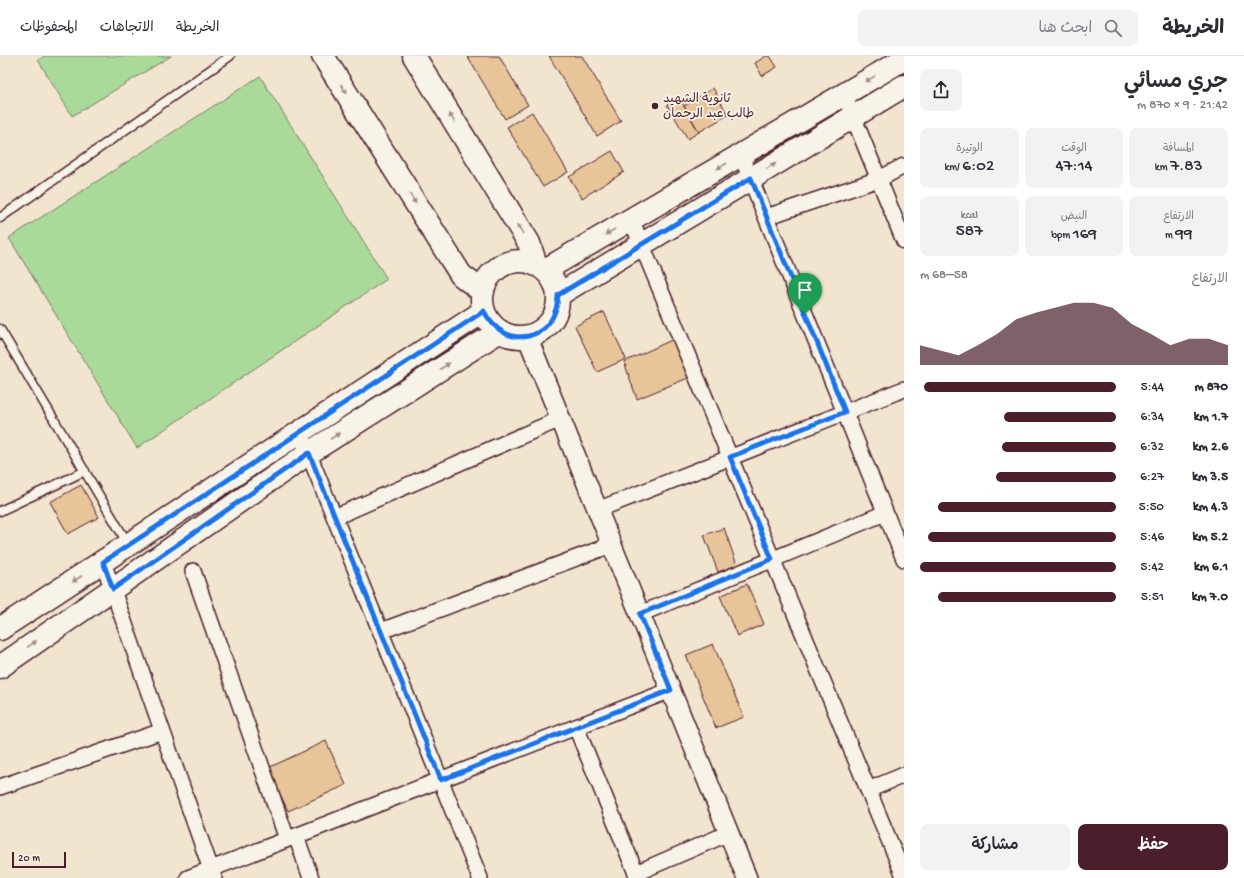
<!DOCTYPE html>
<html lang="ar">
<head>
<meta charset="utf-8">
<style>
	:root { --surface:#fff; --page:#f2f2f3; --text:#2b2b33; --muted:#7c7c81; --line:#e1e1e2; --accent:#4a1f2b }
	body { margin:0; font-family:"Gochi Hand","Playpen Sans Arabic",sans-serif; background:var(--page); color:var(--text); direction:rtl; height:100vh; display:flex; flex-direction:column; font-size:15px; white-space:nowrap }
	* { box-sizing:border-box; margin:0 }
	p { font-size:13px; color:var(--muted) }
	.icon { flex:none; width:22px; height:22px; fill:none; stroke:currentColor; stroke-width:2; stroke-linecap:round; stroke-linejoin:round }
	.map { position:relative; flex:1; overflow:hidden; direction:ltr }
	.drawer { display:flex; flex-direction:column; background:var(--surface); width:340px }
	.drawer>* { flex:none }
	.scale { position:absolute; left:12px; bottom:10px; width:54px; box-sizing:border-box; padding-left:4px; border:2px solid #4a1f2b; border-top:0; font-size:11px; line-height:14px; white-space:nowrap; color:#4a1f2b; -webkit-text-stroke:3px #f7f3e8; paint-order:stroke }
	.pin { position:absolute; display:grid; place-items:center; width:34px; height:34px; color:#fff; margin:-41px -17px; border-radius:50% 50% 50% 0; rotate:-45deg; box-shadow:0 0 4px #0007 }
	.pin .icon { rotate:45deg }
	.round { display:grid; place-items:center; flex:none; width:42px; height:42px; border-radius:8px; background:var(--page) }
	.headline { display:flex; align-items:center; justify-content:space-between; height:68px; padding:0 16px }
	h1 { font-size:22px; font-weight:600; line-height:30px }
	.stats { display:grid; grid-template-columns:repeat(3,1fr); gap:6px; height:68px; padding:4px 16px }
	.stats div { display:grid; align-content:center; border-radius:8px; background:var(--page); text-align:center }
	.stats b { font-size:17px; font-weight:600 }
	.stats small { font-size:11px; font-weight:400 }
	.stats p { font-size:11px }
	.chart { height:112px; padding:8px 16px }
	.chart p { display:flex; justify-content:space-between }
	.chart svg { width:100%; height:72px; margin-top:4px; fill:var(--accent); opacity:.7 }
	.cta { display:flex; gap:8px; margin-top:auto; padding:8px 16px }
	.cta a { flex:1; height:46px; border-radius:8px; background:var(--accent); color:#fff; font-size:16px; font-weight:600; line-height:46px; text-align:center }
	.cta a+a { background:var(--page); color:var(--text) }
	ul { padding:0 16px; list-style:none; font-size:13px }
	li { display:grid; grid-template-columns:64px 48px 1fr; align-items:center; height:30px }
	li i { height:10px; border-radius:5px; background:var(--accent) }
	header { display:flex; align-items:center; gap:24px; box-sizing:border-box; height:56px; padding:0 20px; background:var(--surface); border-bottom:1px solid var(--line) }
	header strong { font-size:19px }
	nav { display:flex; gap:22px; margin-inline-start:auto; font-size:14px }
	.search { width:280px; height:36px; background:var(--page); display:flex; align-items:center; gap:10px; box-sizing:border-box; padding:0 14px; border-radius:8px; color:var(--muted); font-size:15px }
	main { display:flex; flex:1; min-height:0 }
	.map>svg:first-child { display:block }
	.green { fill:#aada9a; stroke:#7a7c62 }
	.building { fill:#e8c499; stroke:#4a1f2b }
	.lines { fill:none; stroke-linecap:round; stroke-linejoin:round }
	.service-casing { stroke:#4a1f2b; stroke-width:11 }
	.minor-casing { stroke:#4a1f2b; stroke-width:18 }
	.tertiary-casing { stroke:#4a1f2b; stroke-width:22 }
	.secondary-casing { stroke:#4a1f2b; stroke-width:25 }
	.service { stroke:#f7f3e8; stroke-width:8 }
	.minor { stroke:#f7f3e8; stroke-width:15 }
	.tertiary { stroke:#f7f3e8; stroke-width:19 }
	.secondary { stroke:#f7f3e8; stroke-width:22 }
	.oneway { fill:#a0898a }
	.route-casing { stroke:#fff; stroke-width:8 }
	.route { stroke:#1a73e8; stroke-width:5 }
	.poi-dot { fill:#4a1f2b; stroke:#f7f3e8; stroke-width:1.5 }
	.labels { text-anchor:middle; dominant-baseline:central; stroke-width:3.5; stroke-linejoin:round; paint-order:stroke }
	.poi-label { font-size:13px; fill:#4a1f2b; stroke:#f7f3e8; text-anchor:start }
</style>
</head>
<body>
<header>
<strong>الخريطة</strong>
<div class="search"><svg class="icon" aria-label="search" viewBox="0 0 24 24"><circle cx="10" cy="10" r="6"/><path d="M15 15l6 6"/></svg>ابحث هنا</div>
<nav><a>الخريطة</a><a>الاتجاهات</a><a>المحفوظات</a></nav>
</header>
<main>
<section class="drawer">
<div class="headline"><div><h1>جري مسائي</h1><p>21:42 · 9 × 870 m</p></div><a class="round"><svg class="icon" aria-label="share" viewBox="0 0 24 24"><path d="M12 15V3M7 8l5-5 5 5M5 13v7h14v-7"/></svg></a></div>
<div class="stats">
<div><p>المسافة</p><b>7.83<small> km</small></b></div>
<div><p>الوقت</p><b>47:14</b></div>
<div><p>الوتيرة</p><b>6:02<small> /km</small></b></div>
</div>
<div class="stats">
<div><p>الارتفاع</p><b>99<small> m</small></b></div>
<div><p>النبض</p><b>169<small> bpm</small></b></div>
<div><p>kcal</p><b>587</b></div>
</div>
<div class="chart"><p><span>الارتفاع</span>58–68 m</p>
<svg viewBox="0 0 160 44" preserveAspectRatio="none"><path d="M0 44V32L10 35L20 38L30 32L40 25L50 16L60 12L70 9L80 6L90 6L100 9L110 19L120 25L130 32L140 28L150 28L160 32V44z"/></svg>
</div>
<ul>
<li><b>870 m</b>5:44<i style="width:98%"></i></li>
<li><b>1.7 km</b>6:34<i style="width:57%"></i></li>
<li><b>2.6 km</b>6:32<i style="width:58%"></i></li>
<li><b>3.5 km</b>6:27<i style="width:61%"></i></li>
<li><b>4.3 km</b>5:50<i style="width:91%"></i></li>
<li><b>5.2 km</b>5:46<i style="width:96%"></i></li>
<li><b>6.1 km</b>5:42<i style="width:100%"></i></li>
<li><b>7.0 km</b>5:51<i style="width:91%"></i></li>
</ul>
<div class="cta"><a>حفظ</a><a>مشاركة</a></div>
</section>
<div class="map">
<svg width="904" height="822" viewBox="0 0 904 822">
	<rect width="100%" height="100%" fill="#f2e5d0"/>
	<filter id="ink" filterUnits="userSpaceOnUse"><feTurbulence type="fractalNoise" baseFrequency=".025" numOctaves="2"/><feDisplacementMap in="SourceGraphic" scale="8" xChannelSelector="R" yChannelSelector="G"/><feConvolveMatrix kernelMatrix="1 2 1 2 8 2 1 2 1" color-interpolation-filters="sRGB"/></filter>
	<g filter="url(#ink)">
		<!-- green -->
		<path class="green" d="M45 0H171L72 60 38 4Z
			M260 20 387 223 137 392 9 182Z"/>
		<!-- building -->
		<path class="building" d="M467 0H499L528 49 505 63Z
			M549 0H582L621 65 597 80Z
			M766 0H770L777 11 762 20 755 7Z
			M713 32 728 59 699 76 684 50Z
			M679 41 699 76 688 83 667 49Z
			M532 56 568 116 543 131 507 71Z
			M612 95 624 116 582 142 569 121Z
			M604 256 626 303 597 316 575 270Z
			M676 282 693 320 637 343 624 306Z
			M81 429 99 461 68 478 50 446Z
			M724 472 737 509 718 516 704 479Z
			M747 528 764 568 737 580 720 540Z
			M713 588 744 661 716 672 686 599Z
			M326 685 346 729 288 755 268 712Z"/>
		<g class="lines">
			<!-- service casing -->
			<g class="service-casing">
				<path id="service" d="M0 162 230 0
					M0 273 128 488
					M0 455 85 415"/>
			</g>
			<!-- minor casing -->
			<g class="minor-casing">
				<path id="minor" d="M844 38 904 185
					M741 99 904 503
					M766 161 879 123 904 110
					M631 163 904 820
					M300 376 480 822
					M597 454 904 333
					M335 461 560 363
					M103 506 214 822
					M193 515 287 783
					M640 558 885 457
					M381 575 611 489
					M576 671 638 822
					M0 731 162 675
					M868 734 904 719
					M296 780 311 822
					M636 817 729 777
					M188 822 671 634"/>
			</g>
			<!-- tertiary casing -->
			<g class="tertiary-casing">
				<path id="tertiary" d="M527 280 747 822"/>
			</g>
			<!-- secondary casing -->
			<g class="secondary-casing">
				<path id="secondary" d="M323 0 461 219 483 236
					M414 0 529 187 536 209
					M482 243a38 38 0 1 1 76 0a38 38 0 1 1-76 0Z
					M545 214 904 3
					M558 239 904 30
					M0 573 484 255
					M0 611 309 397 500 275"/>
			</g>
			<!-- service -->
			<use href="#service" class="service"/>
			<!-- minor -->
			<use href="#minor" class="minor"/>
			<!-- tertiary -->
			<use href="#tertiary" class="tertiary"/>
			<!-- secondary -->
			<use href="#secondary" class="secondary"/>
		</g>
		<!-- one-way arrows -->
		<defs><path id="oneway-solid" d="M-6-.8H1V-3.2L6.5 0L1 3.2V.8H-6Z"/></defs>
		<g class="oneway">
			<use href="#oneway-solid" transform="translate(870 23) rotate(149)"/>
			<use href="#oneway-solid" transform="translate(344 33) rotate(58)"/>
			<use href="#oneway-solid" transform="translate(452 62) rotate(-122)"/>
			<use href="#oneway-solid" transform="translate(722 110) rotate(150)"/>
			<use href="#oneway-solid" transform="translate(771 110) rotate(-31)"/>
			<use href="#oneway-solid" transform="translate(413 143) rotate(58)"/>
			<use href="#oneway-solid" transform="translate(520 173) rotate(-122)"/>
			<use href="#oneway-solid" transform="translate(610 176) rotate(149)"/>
			<use href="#oneway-solid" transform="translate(445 310) rotate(-33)"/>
			<use href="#oneway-solid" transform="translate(335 380) rotate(-33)"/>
			<use href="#oneway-solid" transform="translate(77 523) rotate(147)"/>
			<use href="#oneway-solid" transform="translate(32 588) rotate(-35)"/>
		</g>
	</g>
	<g class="lines" filter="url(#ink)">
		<!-- route casing -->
		<g class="route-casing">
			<path id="route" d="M751 122 845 356 730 401 772 503 640 558 671 634 441 724 309 397 113 533 103 506 484 255C505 297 557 285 558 239Z"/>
		</g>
		<!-- route -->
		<use href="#route" class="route"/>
	</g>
	<!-- markers -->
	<circle class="poi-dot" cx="655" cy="50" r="4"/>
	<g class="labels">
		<!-- poi labels -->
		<g class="poi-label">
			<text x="663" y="43">ثانوية الشهيد<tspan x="663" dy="15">طالب عبد الرحمان</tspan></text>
		</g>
	</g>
</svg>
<div class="scale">20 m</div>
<div class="pin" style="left:805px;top:258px;background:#1e9e55"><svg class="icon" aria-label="arrive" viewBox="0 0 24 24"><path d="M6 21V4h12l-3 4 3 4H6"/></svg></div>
</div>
</main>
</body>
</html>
